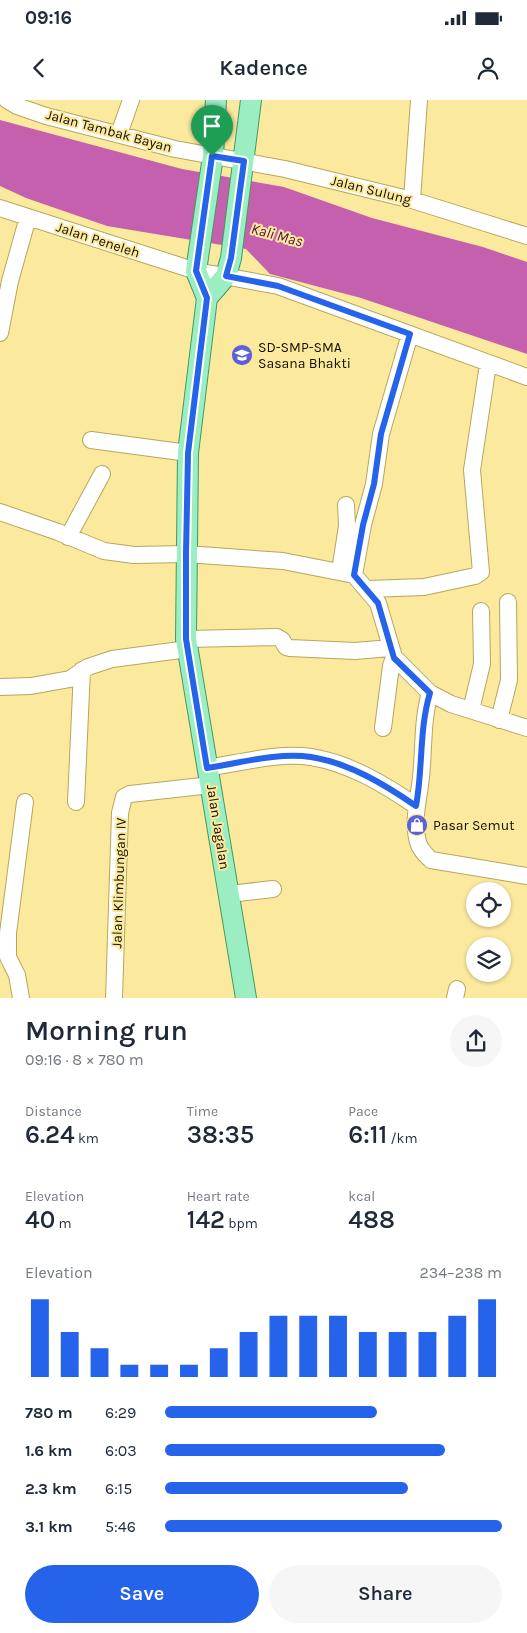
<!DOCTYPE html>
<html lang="en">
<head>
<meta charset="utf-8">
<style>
	:root { --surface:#fff; --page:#f6f6f7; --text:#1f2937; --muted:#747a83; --accent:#2563eb }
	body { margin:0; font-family:Karla,sans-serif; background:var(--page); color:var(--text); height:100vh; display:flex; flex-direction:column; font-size:19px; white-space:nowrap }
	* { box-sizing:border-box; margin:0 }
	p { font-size:16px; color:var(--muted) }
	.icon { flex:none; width:28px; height:28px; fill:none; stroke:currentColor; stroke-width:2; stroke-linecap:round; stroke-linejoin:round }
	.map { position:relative; height:898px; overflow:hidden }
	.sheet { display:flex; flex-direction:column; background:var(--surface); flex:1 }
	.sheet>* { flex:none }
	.fabs { position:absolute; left:466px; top:782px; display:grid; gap:10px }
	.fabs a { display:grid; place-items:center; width:45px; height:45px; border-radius:50%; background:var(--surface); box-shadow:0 1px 4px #0004; font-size:25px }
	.pin { position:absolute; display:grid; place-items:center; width:42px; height:42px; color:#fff; margin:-51px -21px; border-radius:50% 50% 50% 0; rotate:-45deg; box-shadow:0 0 5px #0007 }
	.pin .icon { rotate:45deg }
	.round { display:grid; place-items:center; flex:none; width:52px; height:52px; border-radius:26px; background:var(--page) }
	.overview { display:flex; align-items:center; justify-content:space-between; height:85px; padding:0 25px }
	h1 { font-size:28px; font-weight:600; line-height:38px }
	.stats { display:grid; grid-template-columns:repeat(3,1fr); gap:8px; height:85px; padding:5px 25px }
	.stats div { display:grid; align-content:center }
	.stats b { font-size:25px; font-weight:600 }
	.stats small { font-size:14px; font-weight:400 }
	.stats p { font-size:14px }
	.chart { height:140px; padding:10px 25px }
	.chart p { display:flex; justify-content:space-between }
	.chart svg { width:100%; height:90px; margin-top:5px; stroke:var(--accent); stroke-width:6 }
	.action { display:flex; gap:10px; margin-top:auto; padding:10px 25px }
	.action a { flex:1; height:58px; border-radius:30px; background:var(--accent); color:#fff; font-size:20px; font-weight:600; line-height:58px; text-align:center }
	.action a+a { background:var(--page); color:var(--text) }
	ul { padding:0 25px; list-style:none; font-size:16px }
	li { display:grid; grid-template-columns:80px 60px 1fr; align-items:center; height:38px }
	li i { height:12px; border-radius:6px; background:var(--accent) }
	.status { display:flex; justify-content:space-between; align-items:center; height:35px; padding:0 25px; background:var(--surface); direction:ltr }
	.status svg { height:14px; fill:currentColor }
	header { display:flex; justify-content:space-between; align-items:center; height:65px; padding:0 25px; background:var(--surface); font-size:22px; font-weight:600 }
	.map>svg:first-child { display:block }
	.water { fill:#c560ae }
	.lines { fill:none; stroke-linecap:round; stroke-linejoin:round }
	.minor-casing { stroke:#b7a65c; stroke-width:18 }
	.major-casing { stroke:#419964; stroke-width:22 }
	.minor { stroke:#fff; stroke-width:16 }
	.major { stroke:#9beec2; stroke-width:20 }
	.route-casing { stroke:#fff; stroke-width:10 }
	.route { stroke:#2563eb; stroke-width:6 }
	.labels { text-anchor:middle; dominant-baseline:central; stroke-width:4; stroke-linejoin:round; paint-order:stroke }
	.street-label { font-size:14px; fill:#140f00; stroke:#fbea9e }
	.poi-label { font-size:14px; fill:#140f00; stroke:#fbea9e; text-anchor:start }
	.water-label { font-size:15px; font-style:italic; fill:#521246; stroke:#fbea9e }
</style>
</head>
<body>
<div class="status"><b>09:16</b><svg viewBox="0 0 49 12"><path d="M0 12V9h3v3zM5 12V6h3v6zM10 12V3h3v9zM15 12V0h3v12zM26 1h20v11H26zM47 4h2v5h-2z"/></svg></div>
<header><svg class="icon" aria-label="back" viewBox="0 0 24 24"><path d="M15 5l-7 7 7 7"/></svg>Kadence<svg class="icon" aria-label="person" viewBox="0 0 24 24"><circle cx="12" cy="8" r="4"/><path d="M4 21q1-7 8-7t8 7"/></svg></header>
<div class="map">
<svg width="527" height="898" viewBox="0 0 527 898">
	<rect width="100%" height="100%" fill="#fbea9e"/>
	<!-- water -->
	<path class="water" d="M0 20 182 69 284 87 372 118 483 147 527 162V254L361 198 270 174 246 149 107 126 26 98 0 86Z"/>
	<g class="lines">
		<!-- minor casing -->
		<g class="minor-casing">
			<path id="minor" d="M7 0 17 6 46 16 175 49 285 69 412 100 527 136
				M119 34 131 0
				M412 100 419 0
				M0 108 196 171 278 186 527 277
				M0 233 10 181 28 117
				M91 340 188 353
				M0 412 58 432 104 451 134 455 186 454 283 461 354 475 378 503 394 557 430 593 451 604 527 628
				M68 437 102 374
				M340 471 347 426 346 405
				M354 475 363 425 374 384 381 334 410 234
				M368 489 424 487 475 476 481 472 472 370 488 264
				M186 539 277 537 282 540 286 547 290 548 355 551 390 548
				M0 587 31 586 70 579 88 567 112 559 188 549
				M430 593C422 620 424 650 421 677 419 698 412 721 418 742 420 750 426 755 431 760L527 776
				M471 610 482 564 481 511
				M499 620 509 580 508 502
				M383 628 391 566 394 557
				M207 668C240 663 278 652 311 657 349 663 384 684 416 706
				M76 702 82 570
				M229 794 273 789
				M21 898 17 875 8 857V833L25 702
				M114 898 120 713 124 697 130 694 211 685
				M455 898 457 889"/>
		</g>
		<!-- major casing -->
		<g class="major-casing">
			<path id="major" d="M216 0 213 56 196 171 207 198 188 353 186 539 246 898
				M207 198 226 176 231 158 251 0"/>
		</g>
		<!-- minor -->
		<use href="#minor" class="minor"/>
		<!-- major -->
		<use href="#major" class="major"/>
	</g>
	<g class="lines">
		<!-- route casing -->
		<g class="route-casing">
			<path id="route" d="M212 56 244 61 231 158 226 176 278 186 410 234 381 334 374 384 363 425 354 475 378 503 394 558 430 593C419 629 423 669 416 706 384 684 349 663 311 657 278 652 240 663 207 668L186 539V454L188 353 207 198 196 171Z"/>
		</g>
		<!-- route -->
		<use href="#route" class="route"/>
	</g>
	<!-- icons -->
	<defs>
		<g id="school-disc" transform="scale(1.125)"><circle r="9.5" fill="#5c61d8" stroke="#fbea9e"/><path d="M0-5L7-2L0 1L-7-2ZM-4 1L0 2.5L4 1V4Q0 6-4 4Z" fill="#fff"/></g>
		<g id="shop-disc" transform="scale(1.125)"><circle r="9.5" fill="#5c61d8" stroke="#fbea9e"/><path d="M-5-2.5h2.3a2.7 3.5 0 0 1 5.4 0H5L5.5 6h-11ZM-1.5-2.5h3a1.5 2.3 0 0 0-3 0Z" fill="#fff"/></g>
	</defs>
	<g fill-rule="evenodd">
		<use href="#school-disc" x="242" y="255"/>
		<use href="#shop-disc" x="417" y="725"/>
	</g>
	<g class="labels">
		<!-- street labels -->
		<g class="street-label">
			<text transform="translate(109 31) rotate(15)">Jalan Tambak Bayan</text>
			<text transform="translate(371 90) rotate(14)">Jalan Sulung</text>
			<text transform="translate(98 140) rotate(18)">Jalan Peneleh</text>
			<text transform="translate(218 727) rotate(81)">Jalan Jagalan</text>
			<text transform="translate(119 783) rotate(-88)">Jalan Klimbungan IV</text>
		</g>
		<!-- poi labels -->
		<g class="poi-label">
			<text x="258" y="247">SD-SMP-SMA<tspan x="258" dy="16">Sasana Bhakti</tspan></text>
			<text x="433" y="725">Pasar Semut</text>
		</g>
		<!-- water labels -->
		<g class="water-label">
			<text transform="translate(277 135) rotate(15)">Kali Mas</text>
		</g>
	</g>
</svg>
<div class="fabs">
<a><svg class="icon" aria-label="locate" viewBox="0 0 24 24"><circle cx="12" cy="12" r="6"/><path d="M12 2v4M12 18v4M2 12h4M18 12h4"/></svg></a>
<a><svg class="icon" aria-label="layers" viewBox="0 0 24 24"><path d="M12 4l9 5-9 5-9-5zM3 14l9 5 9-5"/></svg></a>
</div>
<div class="pin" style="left:212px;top:56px;background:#1e9e55"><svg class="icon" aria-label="arrive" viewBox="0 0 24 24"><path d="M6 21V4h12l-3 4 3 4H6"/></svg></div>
</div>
<section class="sheet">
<div class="overview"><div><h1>Morning run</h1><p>09:16 · 8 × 780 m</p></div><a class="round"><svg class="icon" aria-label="share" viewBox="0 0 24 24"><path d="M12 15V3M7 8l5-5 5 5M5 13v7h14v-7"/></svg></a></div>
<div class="stats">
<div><p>Distance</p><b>6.24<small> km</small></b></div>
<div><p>Time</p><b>38:35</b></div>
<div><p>Pace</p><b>6:11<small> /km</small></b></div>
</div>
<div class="stats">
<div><p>Elevation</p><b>40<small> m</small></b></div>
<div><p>Heart rate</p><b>142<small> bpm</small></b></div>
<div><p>kcal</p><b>488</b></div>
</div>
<div class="chart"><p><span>Elevation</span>234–238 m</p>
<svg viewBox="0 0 160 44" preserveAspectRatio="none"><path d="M5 44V6M15 44V22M25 44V30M35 44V38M45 44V38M55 44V38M65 44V30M75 44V22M85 44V14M95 44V14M105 44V14M115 44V22M125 44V22M135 44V22M145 44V14M155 44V6"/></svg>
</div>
<ul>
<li><b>780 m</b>6:29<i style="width:63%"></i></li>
<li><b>1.6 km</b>6:03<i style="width:83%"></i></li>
<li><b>2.3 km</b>6:15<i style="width:72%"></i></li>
<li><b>3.1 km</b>5:46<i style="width:100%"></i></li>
</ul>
<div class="action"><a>Save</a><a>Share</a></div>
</section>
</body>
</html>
